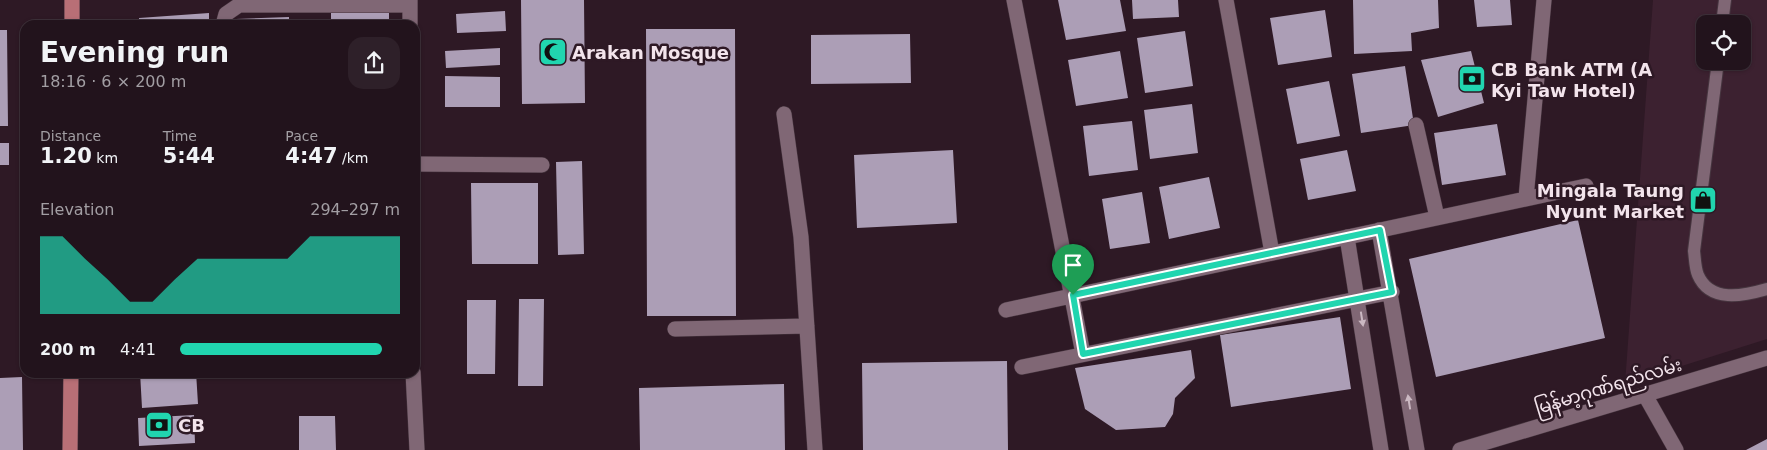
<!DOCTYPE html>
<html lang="en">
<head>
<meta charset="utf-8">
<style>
	:root { --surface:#22131c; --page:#2e2029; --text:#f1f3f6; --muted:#a29ea3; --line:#3f323b; --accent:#21d5af }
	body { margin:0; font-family:"DejaVu Sans","Noto Sans Myanmar",sans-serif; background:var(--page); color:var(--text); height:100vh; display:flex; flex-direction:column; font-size:19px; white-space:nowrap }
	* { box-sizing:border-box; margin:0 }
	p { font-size:16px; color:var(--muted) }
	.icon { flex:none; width:28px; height:28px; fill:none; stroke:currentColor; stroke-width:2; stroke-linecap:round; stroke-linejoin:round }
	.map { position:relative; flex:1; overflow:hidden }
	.drawer { position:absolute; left:20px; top:20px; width:400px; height:358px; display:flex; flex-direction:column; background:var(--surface); border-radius:15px; box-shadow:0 1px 4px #0004,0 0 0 1px var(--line) }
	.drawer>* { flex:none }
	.controls { position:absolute; left:1696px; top:15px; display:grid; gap:10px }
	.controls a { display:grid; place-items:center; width:55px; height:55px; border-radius:10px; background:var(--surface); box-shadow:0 1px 4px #0004,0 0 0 1px var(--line); font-size:25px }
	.pin { position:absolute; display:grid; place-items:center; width:42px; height:42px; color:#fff; margin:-51px -21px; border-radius:50% 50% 50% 0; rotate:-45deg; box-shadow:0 0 5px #0007 }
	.pin .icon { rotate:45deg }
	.round { display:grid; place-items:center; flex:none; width:52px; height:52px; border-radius:15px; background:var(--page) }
	.headline { display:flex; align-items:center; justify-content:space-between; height:85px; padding:0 20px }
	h1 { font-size:28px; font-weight:800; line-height:38px }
	.metrics { display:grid; grid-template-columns:repeat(3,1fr); gap:8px; height:85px; padding:5px 20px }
	.metrics div { display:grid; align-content:center }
	.metrics b { font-size:21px; font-weight:800 }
	.metrics small { font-size:14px; font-weight:400 }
	.metrics p { font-size:14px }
	.chart { height:140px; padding:10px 20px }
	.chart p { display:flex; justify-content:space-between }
	.chart svg { width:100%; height:90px; margin-top:5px; fill:var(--accent); opacity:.7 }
	ul { padding:0 20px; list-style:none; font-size:16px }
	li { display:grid; grid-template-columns:80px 60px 1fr; align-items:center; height:38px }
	li i { height:12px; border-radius:6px; background:var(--accent) }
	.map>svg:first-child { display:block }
	.built { fill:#3c2130; fill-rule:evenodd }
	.building { fill:#ac9eb6 }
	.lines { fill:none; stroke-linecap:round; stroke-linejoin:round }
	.service-casing { stroke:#46353f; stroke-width:14 }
	.minor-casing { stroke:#46353f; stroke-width:16 }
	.tertiary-casing { stroke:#46353f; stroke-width:16 }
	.primary-casing { stroke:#46353f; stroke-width:16 }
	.service { stroke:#806775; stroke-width:12 }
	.minor { stroke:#806775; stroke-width:15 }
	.tertiary { stroke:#806775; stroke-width:15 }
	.primary { stroke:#b86f76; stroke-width:15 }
	.oneway { fill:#cbb8c2 }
	.route-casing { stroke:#fff; stroke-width:10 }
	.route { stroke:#21d5af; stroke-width:6 }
	.labels { text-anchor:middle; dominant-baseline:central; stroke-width:5; stroke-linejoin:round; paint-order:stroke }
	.poi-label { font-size:18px; font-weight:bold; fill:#f3e4ec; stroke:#2e1925; text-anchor:start }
	.street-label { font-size:18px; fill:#f3e4ec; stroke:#2e1925 }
</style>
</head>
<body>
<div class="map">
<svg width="1767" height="450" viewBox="0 0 1767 450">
	<rect width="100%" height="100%" fill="#2e1925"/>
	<!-- built -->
	<path class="built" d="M1653 0H1767V339L1625 384ZM1705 24H1742V61H1705Z"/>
	<!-- building -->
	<path class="building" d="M521 0H584L585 103 522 104Z
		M1058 0H1120L1126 31 1066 40Z
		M1132 0H1178L1179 17 1133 19Z
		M1353 0H1438L1439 28 1411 33 1412 51 1354 54Z
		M1474 0H1510L1512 25 1477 27Z
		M1325 10 1332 57 1278 65 1270 18Z
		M389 11V25H331V12Z
		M505 11 506 31 457 33 456 14Z
		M209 13V25H139V18Z
		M289 17V25H236V19Z
		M646 29H735L736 316H647Z
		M0 30H7L8 126H0Z
		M1185 31 1193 86 1145 93 1137 38Z
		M910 34 911 83 811 84V35Z
		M500 48V65L446 68 445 51Z
		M1120 51 1128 98 1076 106 1068 60Z
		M1471 51 1484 103 1438 117 1421 60Z
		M1405 66 1414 125 1361 133 1352 74Z
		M445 76 500 77V107H445Z
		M1329 81 1340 136 1297 144 1286 89Z
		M1192 104 1198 153 1150 159 1144 110Z
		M1132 121 1138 170 1089 176 1083 126Z
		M1497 124 1506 175 1442 185 1434 133Z
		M0 143H9V165H0Z
		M953 150 957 223 857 228 854 155Z
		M1347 150 1356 191 1308 200 1300 159Z
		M582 161 584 254 558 255 556 162Z
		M1209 177 1220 228 1169 239 1159 187Z
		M471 183H538V264H472Z
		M1142 192 1150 243 1110 249 1102 199Z
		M1578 220 1605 338 1436 377 1409 259Z
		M519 299H544L543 386H518Z
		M467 300H496L495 374H467Z
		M1340 317 1351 389 1231 407 1220 335Z
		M1191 350 1195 378 1175 398 1173 414 1165 427 1116 430 1085 409 1075 368Z
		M1007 361 1008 450H863L862 363Z
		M140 372H196L198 404 142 408Z
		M22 377 23 450H0V378Z
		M784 384 785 450H640L639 388Z
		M194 415 195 443 139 446 138 418Z
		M299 416H335L336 450H299Z
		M1767 439V450H1746Z"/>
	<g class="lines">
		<!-- service casing -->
		<g class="service-casing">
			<path id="service" d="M1722 24 1725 0
				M1718 61 1694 251C1695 258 1695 268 1698 275 1710 303 1743 296 1767 289"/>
		</g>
		<!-- minor casing -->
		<g class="minor-casing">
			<path id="minor" d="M410 0V25
				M1014 0 1083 354
				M1226 0 1272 253
				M223 25 226 14 239 5H410
				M784 114 801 237 815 450
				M1416 125 1437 217
				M415 164 542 165
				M1526 198 1544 0
				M1379 230 1417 450
				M1347 237 1381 450
				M1006 310 1586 186
				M675 329 807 326
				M1022 367 1392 292
				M413 372 417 450
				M1645 395 1676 450"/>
		</g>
		<!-- tertiary casing -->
		<g class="tertiary-casing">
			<path id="tertiary" d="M1460 450 1767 358"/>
		</g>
		<!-- primary casing -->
		<g class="primary-casing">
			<path id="primary" d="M72 0V25
				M70 450 71 372"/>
		</g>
		<!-- service -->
		<use href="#service" class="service"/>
		<!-- minor -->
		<use href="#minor" class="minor"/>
		<!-- tertiary -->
		<use href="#tertiary" class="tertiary"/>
		<!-- primary -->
		<use href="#primary" class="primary"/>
	</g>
	<!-- one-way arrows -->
	<defs><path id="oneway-solid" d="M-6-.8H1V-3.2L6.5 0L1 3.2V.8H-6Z" transform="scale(1.25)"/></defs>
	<g class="oneway">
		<use href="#oneway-solid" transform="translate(1362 319) rotate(81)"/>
		<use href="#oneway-solid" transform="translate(1409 402) rotate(-99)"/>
	</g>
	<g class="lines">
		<!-- route casing -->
		<g class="route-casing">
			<path id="route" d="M1380 230 1392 292 1083 354 1073 295Z"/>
		</g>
		<!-- route -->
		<use href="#route" class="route"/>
	</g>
	<!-- icons -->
	<defs>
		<g id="mosque-square" transform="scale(1.4375)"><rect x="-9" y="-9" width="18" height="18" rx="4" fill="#21d5af" stroke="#2e1925"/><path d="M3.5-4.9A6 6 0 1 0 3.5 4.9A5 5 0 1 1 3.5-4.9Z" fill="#111"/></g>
		<g id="bank-square" transform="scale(1.4375)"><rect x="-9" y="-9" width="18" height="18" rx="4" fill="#21d5af" stroke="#2e1925"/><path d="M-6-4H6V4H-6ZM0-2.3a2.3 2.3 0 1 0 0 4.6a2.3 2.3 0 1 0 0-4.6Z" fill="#111"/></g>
		<g id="shop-square" transform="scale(1.4375)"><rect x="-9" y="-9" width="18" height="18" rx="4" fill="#21d5af" stroke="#2e1925"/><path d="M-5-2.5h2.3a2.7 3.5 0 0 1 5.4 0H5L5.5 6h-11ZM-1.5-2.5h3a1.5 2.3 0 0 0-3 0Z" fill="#111"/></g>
	</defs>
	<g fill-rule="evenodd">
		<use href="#mosque-square" x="553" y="52"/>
		<use href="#bank-square" x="1472" y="79"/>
		<use href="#shop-square" x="1703" y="200"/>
		<use href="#bank-square" x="159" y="425"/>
	</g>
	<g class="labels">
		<!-- poi labels -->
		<g class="poi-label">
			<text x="572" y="52">Arakan Mosque</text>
			<text x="1491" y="69">CB Bank ATM (A<tspan x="1491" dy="21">Kyi Taw Hotel)</tspan></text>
			<text x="1684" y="190" text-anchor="end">Mingala Taung<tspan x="1684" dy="21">Nyunt Market</tspan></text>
			<text x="178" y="425">CB</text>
		</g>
		<!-- street labels -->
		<g class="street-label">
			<text transform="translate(1608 386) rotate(-17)">မြန်မာ့ဂုဏ်ရည်လမ်း</text>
		</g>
	</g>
</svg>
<div class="controls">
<a><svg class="icon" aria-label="locate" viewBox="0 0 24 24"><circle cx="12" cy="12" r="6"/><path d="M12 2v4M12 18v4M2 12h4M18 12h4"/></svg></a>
</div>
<div class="pin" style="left:1073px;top:295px;background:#1e9e55"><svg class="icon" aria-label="arrive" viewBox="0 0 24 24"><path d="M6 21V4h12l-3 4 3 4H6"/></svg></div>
<section class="drawer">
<div class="headline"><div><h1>Evening run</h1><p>18:16 · 6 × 200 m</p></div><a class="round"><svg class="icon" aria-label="share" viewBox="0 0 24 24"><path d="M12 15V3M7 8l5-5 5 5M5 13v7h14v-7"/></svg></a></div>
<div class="metrics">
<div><p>Distance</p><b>1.20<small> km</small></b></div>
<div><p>Time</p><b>5:44</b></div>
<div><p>Pace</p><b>4:47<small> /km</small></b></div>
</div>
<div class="chart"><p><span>Elevation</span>294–297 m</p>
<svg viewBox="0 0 160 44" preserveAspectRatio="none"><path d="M0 44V6L10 6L20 17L30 27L40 38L50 38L60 27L70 17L80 17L90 17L100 17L110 17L120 6L130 6L140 6L150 6L160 6V44z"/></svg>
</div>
<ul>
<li><b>200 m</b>4:41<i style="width:92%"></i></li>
</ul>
</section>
</div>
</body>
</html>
